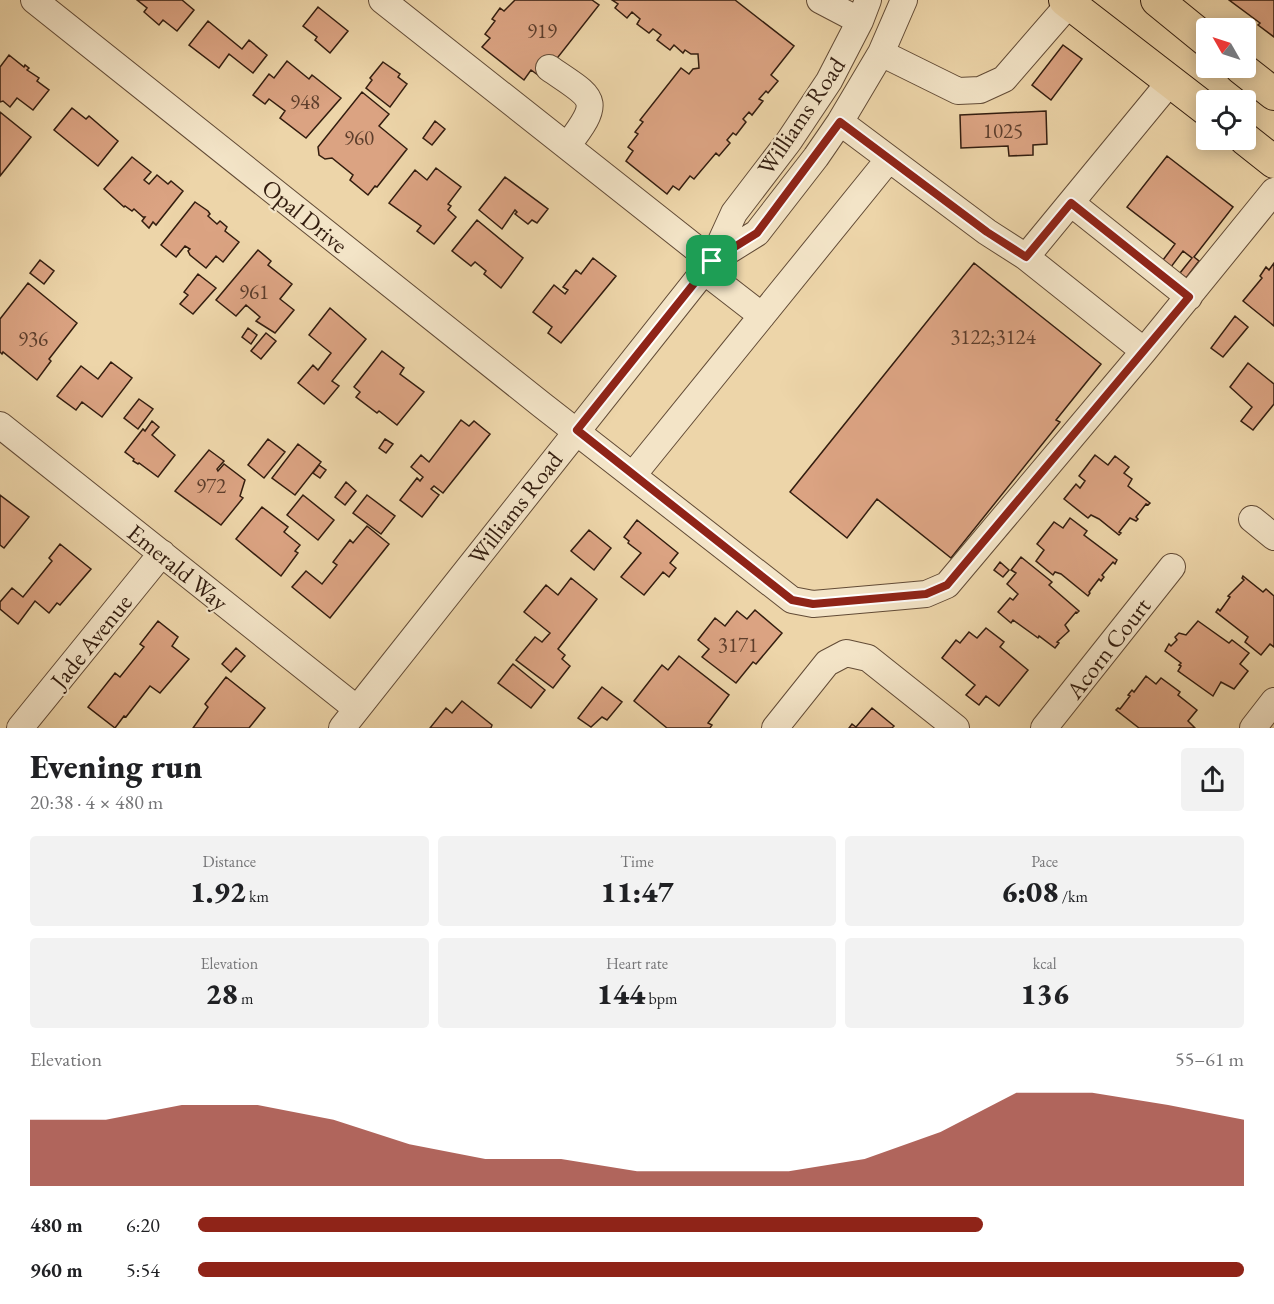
<!DOCTYPE html>
<html lang="en">
<head>
<meta charset="utf-8">
<style>
	:root { --surface:#fff; --page:#f2f2f2; --text:#202124; --muted:#757577; --accent:#8f2418 }
	body { margin:0; font-family:"EB Garamond",serif; background:var(--page); color:var(--text); height:100vh; display:flex; flex-direction:column; font-size:22px; white-space:nowrap }
	* { box-sizing:border-box; margin:0 }
	p { font-size:20px; color:var(--muted) }
	.icon { flex:none; width:33px; height:33px; fill:none; stroke:currentColor; stroke-width:2; stroke-linecap:round; stroke-linejoin:round }
	.map { position:relative; height:728px; overflow:hidden }
	.drawer { display:flex; flex-direction:column; background:var(--surface); flex:1 }
	.drawer>* { flex:none }
	.needle { width:39px; rotate:309deg }
	.tools { position:absolute; left:1196px; top:18px; display:grid; gap:12px }
	.tools a { display:grid; place-items:center; width:60px; height:60px; border-radius:6px; background:var(--surface); box-shadow:0 3px 15px #0003; font-size:30px }
	.pin { position:absolute; display:grid; place-items:center; width:51px; height:51px; color:#fff; margin:-26px; border-radius:12px; box-shadow:0 3px 9px #0006 }
	.round { display:grid; place-items:center; flex:none; width:63px; height:63px; border-radius:6px; background:var(--page) }
	.headline { display:flex; align-items:center; justify-content:space-between; height:102px; padding:0 30px }
	h1 { font-size:33px; font-weight:800; line-height:45px }
	.stats { display:grid; grid-template-columns:repeat(3,1fr); gap:9px; height:102px; padding:6px 30px }
	.stats div { display:grid; align-content:center; border-radius:6px; background:var(--page); text-align:center }
	.stats b { font-size:30px; font-weight:800 }
	.stats small { font-size:16px; font-weight:400 }
	.stats p { font-size:16px }
	.chart { height:168px; padding:12px 30px }
	.chart p { display:flex; justify-content:space-between }
	.chart svg { width:100%; height:108px; margin-top:6px; fill:var(--accent); opacity:.7 }
	ul { padding:0 30px; list-style:none; font-size:20px }
	li { display:grid; grid-template-columns:96px 72px 1fr; align-items:center; height:45px }
	li i { height:15px; border-radius:8px; background:var(--accent) }
	.map>svg:first-child { display:block }
	.building { fill:#dba382; stroke:#331d0f; stroke-width:1.5 }
	.lines { fill:none; stroke-linecap:round; stroke-linejoin:round }
	.minor-casing { stroke:#624b36; stroke-width:28 }
	.major-casing { stroke:#331d0f; stroke-width:34 }
	.minor { stroke:#f3e4c7; stroke-width:26 }
	.major { stroke:#edd5a9; stroke-width:32 }
	.route-casing { stroke:#fff; stroke-width:12 }
	.route { stroke:#8f2418; stroke-width:8 }
	.labels { text-anchor:middle; dominant-baseline:central; stroke-width:4.5; stroke-linejoin:round; paint-order:stroke }
	.number-label { font-size:21px; fill:#5d3e2c }
	.street-label { font-size:24px; fill:#331d0f; stroke:#f3e4c7 }
</style>
</head>
<body>
<div class="map">
<svg width="1274" height="728" viewBox="0 0 1274 728">
	<rect width="100%" height="100%" fill="#edd5a9"/>
	<filter id="stains"><feTurbulence type="fractalNoise" baseFrequency=".00333" numOctaves="4"/><feColorMatrix values="0 0 0 0 .2 0 0 0 0 .09 0 0 0 0 .02 0 0 0 .5 -.17"/></filter>
	<radialGradient id="worn" r=".72"><stop offset=".6" stop-color="#630" stop-opacity="0"/><stop offset="1" stop-color="#630" stop-opacity=".3"/></radialGradient>
	<!-- building -->
	<path class="building" d="M137 0H182L194 10 177 31 163 20 159 25 144 12 147 8Z
		M515 0H592L599 5 551 66 547 63 538 75 531 70 524 80 482 47 490 38 485 34 495 21 492 19 500 8 504 11Z
		M612 0H735L794 46 771 75 778 81 768 93 766 91 759 99 763 101 752 115 749 112 743 119 746 122 736 135 733 133 727 140 730 143 719 156 716 153 694 179 690 176 679 190 673 186 667 194 626 161 633 151 628 147 638 134 635 132 643 122 640 120 681 68 689 74 693 69 699 68 698 54H691L685 50 683 53 674 45 670 50 657 40 661 35 653 29 649 33 637 24 640 19 632 12 627 18 615 8 618 4Z
		M1229 0H1274V37L1258 25 1260 23Z
		M318 7 348 31 330 53 315 40 317 37 303 26Z
		M208 21 242 49 249 40 267 55 253 73 229 54 219 68 189 45Z
		M1063 45 1082 59 1051 100 1032 85Z
		M9 55 24 67 25 65 29 68 27 70 39 78 37 81 49 90 33 110 17 98 10 107 3 101 0 102V67Z
		M287 61 309 79 312 75 341 98 306 138 280 118 285 111 269 99 265 104 253 95 269 74 274 78Z
		M383 62 400 74 398 77 407 84 390 107 366 88 372 80 370 78Z
		M362 92 389 114 379 126 407 149 377 187 375 186 368 195 350 180 353 175 332 158 325 159 319 155 318 147Z
		M72 108 86 119 89 116 118 141 98 166 54 130Z
		M1046 111 1047 144 1033 145V155L1009 156 1008 146 961 148 960 115Z
		M0 112 31 137 0 176Z
		M435 121 445 129 432 145 423 138Z
		M1167 156 1233 207 1194 257 1199 261 1186 278 1180 273 1192 258 1183 251 1171 267 1163 260 1175 244 1127 207Z
		M132 157 151 172 144 180 149 184 157 175 168 184 171 181 183 191 156 225 153 222 149 228 142 221 145 217H143L134 209 132 211 125 206 124 207 104 189Z
		M436 168 461 187 448 204 451 206 448 210 456 217 434 244 417 231 421 226 389 203 415 170 427 180Z
		M505 177 548 209 537 223 532 220 528 224 515 214 517 212 515 210 502 229 479 210Z
		M195 202 208 211 210 214 208 216 217 224 220 221 227 227 225 231 239 242 223 262 216 256 206 268 190 255 188 251 190 249 185 246 176 257 161 245Z
		M477 220 523 258 501 288 484 274 486 271 475 262 471 266 452 251Z
		M258 250 271 261 268 265 292 284 280 299 294 310 275 333 256 321 260 317 246 305 236 316 216 300Z
		M593 258 616 276 561 343 548 333 552 327 533 312 554 285 565 294 568 290 563 287 576 270 581 274Z
		M40 260 54 271 44 284 30 273Z
		M974 263 1101 364 1056 420 1060 422 951 558 877 499 847 538 790 492Z
		M1274 263V326L1243 301 1262 278 1260 276 1266 267 1269 270Z
		M198 274 216 288 193 314 180 304 188 295 184 292Z
		M28 283 77 323 49 359 51 361 37 380 3 352 2 354 0 352V319Z
		M330 308 366 339 332 381 339 386 324 404 298 383 313 365 318 370 331 353 309 335Z
		M1235 316 1248 327 1223 357 1211 348Z
		M248 328 257 335 251 344 242 337Z
		M266 333 276 341 261 359 251 351Z
		M382 351 404 368 400 374 424 392 397 425 379 411 377 413 356 397 360 392 354 387Z
		M111 362 132 378 102 417 82 402 76 410 57 396 81 366 98 379Z
		M1248 363 1274 384V404L1253 430 1241 421 1252 407 1230 387Z
		M139 399 153 409 138 429 124 418Z
		M461 420 469 426 474 421 490 434 443 493 434 486 431 489 439 495 422 517 400 500 417 478 420 481 423 477 411 467 421 455 429 462Z
		M152 421 159 427 152 435 175 455 158 477 139 463 138 464 133 461 134 459 125 452 143 429 145 431Z
		M268 439 285 452 264 478 248 465Z
		M385 439 393 444 386 453 379 448Z
		M298 444 321 462 295 495 272 478Z
		M209 450 224 461 217 469 218 471 224 464 245 480 240 496 243 498 221 525 175 491Z
		M1095 455 1108 465 1115 456 1129 467 1124 473 1132 479 1128 486 1150 503 1148 505 1146 504 1136 517 1138 519 1136 521 1130 518 1119 532 1121 533 1119 535 1099 519 1091 515 1088 518 1064 499 1076 484 1080 488 1085 481 1079 476Z
		M319 465 326 470 320 478 313 473Z
		M346 482 356 491 345 505 335 497Z
		M0 495 29 517 4 548 0 545Z
		M303 495 334 520 318 540 287 515Z
		M367 495 395 516 381 534 353 513Z
		M262 507 288 527 284 532 300 545 295 551 298 553 281 576 236 539Z
		M1070 518 1087 531 1084 535 1117 560 1115 564 1113 562 1102 575 1104 577 1101 581 1099 579 1089 592 1090 593 1088 596 1061 574 1055 572 1053 575 1036 561 1044 550 1037 544 1054 522 1063 528Z
		M637 520 678 553 670 563 676 568 669 577 663 572 644 595 621 577 641 553 628 543 629 541 624 537Z
		M367 526 389 544 330 618 292 587 306 571 322 584 337 565 333 562 350 540 353 543Z
		M589 530 611 548 594 570 571 551Z
		M60 544 91 569 60 605 57 603 49 613 35 601 18 624 0 609V602L12 588 23 597 52 561 49 558Z
		M1021 557 1052 582 1049 585 1079 611 1077 613 1076 612 1065 625 1069 631 1057 642 1059 643 1055 648 1039 636 1038 638 1013 620 1011 623 998 612 1010 598 1013 600 1018 594 1007 584 1016 573 1011 570Z
		M1000 562 1009 570 1003 577 994 570Z
		M1243 576 1263 592 1266 589 1274 596V647L1270 644 1261 655 1245 642 1248 637 1216 612 1218 609 1220 611 1230 597 1228 596 1244 580 1242 578Z
		M571 578 597 599 558 649 565 655 562 659 570 666 553 688 516 660 535 637 542 642 550 633 524 612 546 585 558 595Z
		M755 610 782 633 756 664 753 662 736 683 702 657 709 649 698 640 715 618 725 626 737 611 747 619Z
		M158 621 178 637 172 646 189 659 160 693 150 686 126 717 124 716 115 728 88 707 115 673 120 677 144 647 140 644Z
		M1198 621 1229 643 1232 640 1249 653 1240 664 1248 671 1234 689 1221 682 1213 696 1178 671 1181 666 1179 665 1181 663 1165 651 1169 644 1171 646 1177 640 1175 637 1179 633 1186 635Z
		M986 628 1004 642 1000 647 1028 670 999 706 986 696 979 705 966 695 975 685 942 658 956 640 960 643 969 632 977 638Z
		M236 648 245 656 231 672 222 664Z
		M679 656 729 695 708 723 712 725 710 728H667L634 701 662 665 668 670Z
		M513 664 545 690 531 708 498 683Z
		M1146 676 1156 684 1161 678 1180 692 1178 695 1197 710 1188 721 1195 728H1139L1116 710 1118 708 1120 709 1130 696 1128 695 1132 690 1134 692Z
		M226 677 265 708 249 728H193L208 707 205 704Z
		M602 687 622 702 607 720 602 717 591 727 578 718Z
		M462 701 492 725 491 728H430L446 708 452 713Z
		M872 708 894 726 892 728H849L852 724 856 727Z"/>
	<g class="lines">
		<!-- minor casing -->
		<g class="minor-casing">
			<path id="minor" d="M34 0 542 405 792 600 813 604 893 597 926 594 947 585 1144 351 1274 191
				M382 0 712 261
				M820 0 860 21
				M881 53 958 91 980 90 1004 79 1069 4
				M549 68C594 99 604 98 567 146
				M840 122 987 232 1026 257 1144 351
				M1071 203 1189 297
				M1026 257 1170 82
				M712 261 757 233 816 157 840 122 881 53 904 0
				M704 271 762 316
				M0 425 357 709
				M633 475 889 159
				M1252 519 1274 537
				M20 728 162 553
				M342 728 712 261 734 213 789 141 829 81 860 21 868 0
				M775 728 827 663 846 653 868 658 956 728
				M1044 728 1172 567
				M1253 728 1274 701"/>
		</g>
		<!-- major casing -->
		<g class="major-casing">
			<path id="major" d="M1065 0 1206 109
				M1157 0 1206 40
				M1241 68 1274 94
				M1245 139 1274 162"/>
		</g>
		<!-- minor -->
		<use href="#minor" class="minor"/>
		<!-- major -->
		<use href="#major" class="major"/>
	</g>
	<g class="lines">
		<!-- route casing -->
		<g class="route-casing">
			<path id="route" d="M840 122 987 232 1026 257 1071 203 1189 297 947 585 926 594 893 597 813 604 792 600 577 430 712 261 757 233Z"/>
		</g>
		<!-- route -->
		<use href="#route" class="route"/>
	</g>
	<g class="labels">
		<!-- number labels -->
		<g class="number-label">
			<text x="542" y="30">919</text>
			<text x="305" y="101">948</text>
			<text x="1003" y="130">1025</text>
			<text x="359" y="137">960</text>
			<text x="254" y="291">961</text>
			<text x="993" y="336">3122;3124</text>
			<text x="33" y="338">936</text>
			<text x="211" y="485">972</text>
			<text x="738" y="644">3171</text>
		</g>
		<!-- street labels -->
		<g class="street-label">
			<text transform="translate(801 116) rotate(-56)">Williams Road</text>
			<text transform="translate(305 216) rotate(39)">Opal Drive</text>
			<text transform="translate(515 508) rotate(-52)">Williams Road</text>
			<text transform="translate(178 567) rotate(39)">Emerald Way</text>
			<text transform="translate(91 641) rotate(-51)">Jade Avenue</text>
			<text transform="translate(1108 648) rotate(-52)">Acorn Court</text>
		</g>
	</g>
	<rect width="100%" height="100%" filter="url(#stains)"/>
	<rect width="100%" height="100%" fill="url(#worn)"/>
</svg>
<div class="tools">
<a><svg class="needle" viewBox="-14 -14 28 28"><path d="M0-13l5 13h-10z" fill="#e53935"/><path d="M0 13l5-13h-10z" fill="#757577"/></svg></a>
<a><svg class="icon" aria-label="locate" viewBox="0 0 24 24"><circle cx="12" cy="12" r="6"/><path d="M12 2v4M12 18v4M2 12h4M18 12h4"/></svg></a>
</div>
<div class="pin" style="left:712px;top:261px;background:#1e9e55"><svg class="icon" aria-label="arrive" viewBox="0 0 24 24"><path d="M6 21V4h12l-3 4 3 4H6"/></svg></div>
</div>
<section class="drawer">
<div class="headline"><div><h1>Evening run</h1><p>20:38 · 4 × 480 m</p></div><a class="round"><svg class="icon" aria-label="share" viewBox="0 0 24 24"><path d="M12 15V3M7 8l5-5 5 5M5 13v7h14v-7"/></svg></a></div>
<div class="stats">
<div><p>Distance</p><b>1.92<small> km</small></b></div>
<div><p>Time</p><b>11:47</b></div>
<div><p>Pace</p><b>6:08<small> /km</small></b></div>
</div>
<div class="stats">
<div><p>Elevation</p><b>28<small> m</small></b></div>
<div><p>Heart rate</p><b>144<small> bpm</small></b></div>
<div><p>kcal</p><b>136</b></div>
</div>
<div class="chart"><p><span>Elevation</span>55–61 m</p>
<svg viewBox="0 0 160 44" preserveAspectRatio="none"><path d="M0 44V17L10 17L20 11L30 11L40 17L50 27L60 33L70 33L80 38L90 38L100 38L110 33L120 22L130 6L140 6L150 11L160 17V44z"/></svg>
</div>
<ul>
<li><b>480 m</b>6:20<i style="width:75%"></i></li>
<li><b>960 m</b>5:54<i style="width:100%"></i></li>
</ul>
</section>
</body>
</html>
